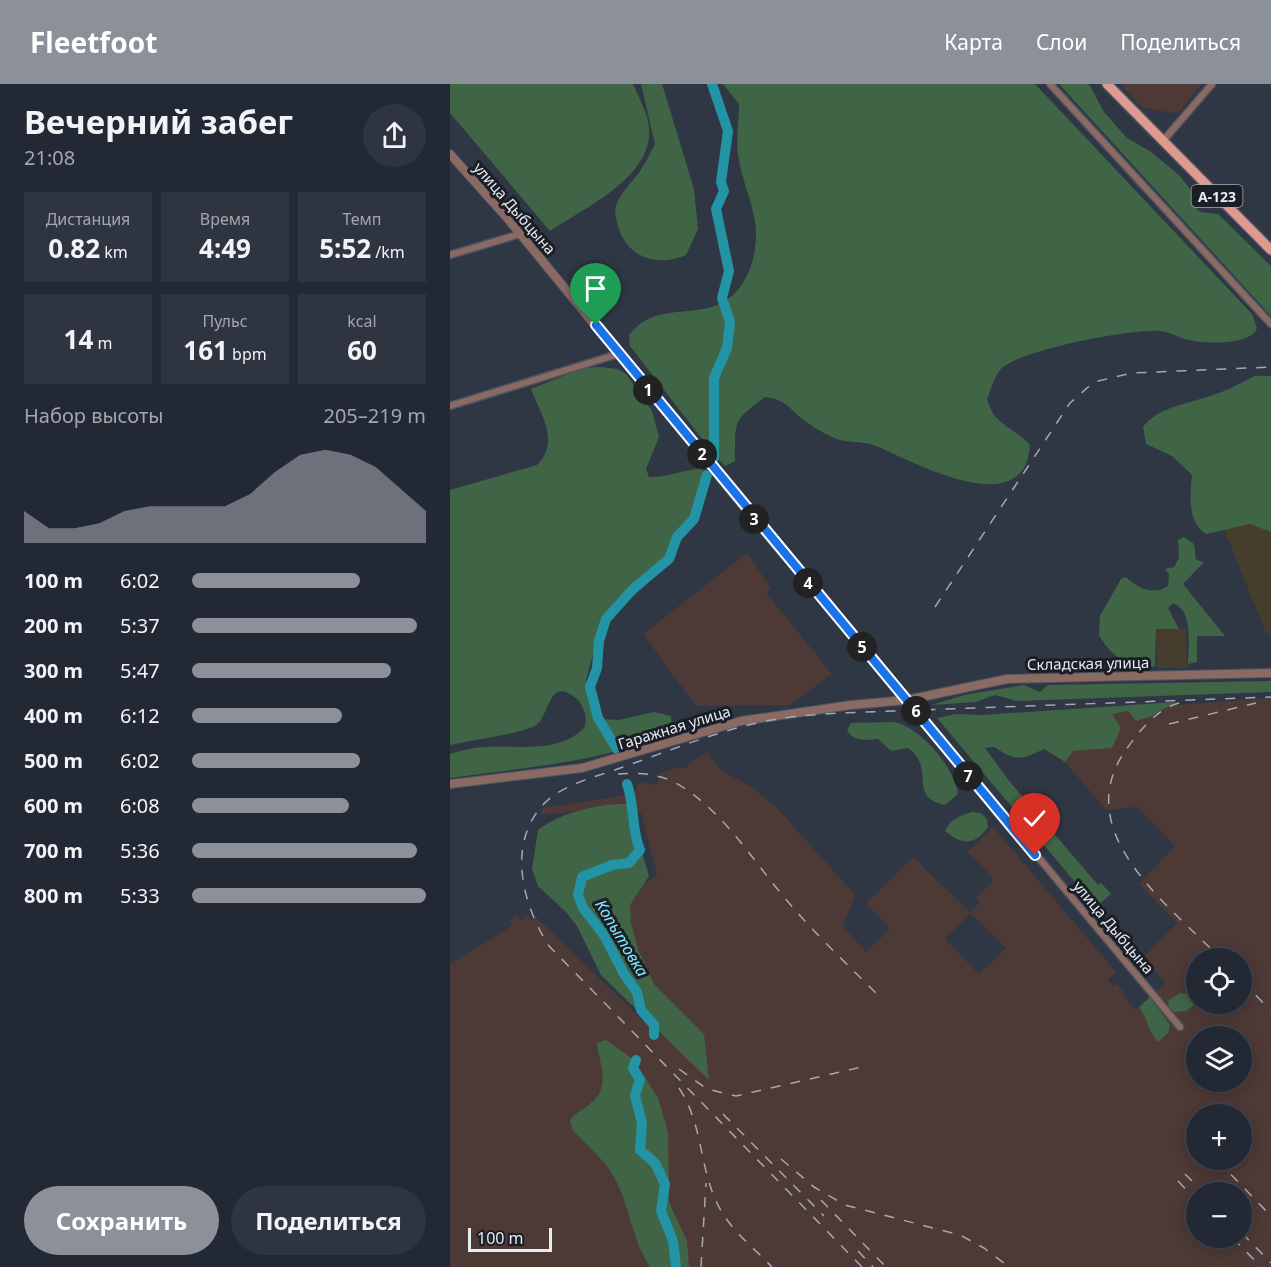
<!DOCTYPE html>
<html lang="ru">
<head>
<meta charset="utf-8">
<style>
	:root { --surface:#232934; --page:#2f3540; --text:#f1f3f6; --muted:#a3a6ac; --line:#40454f; --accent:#8c9099 }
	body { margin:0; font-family:"Noto Sans",sans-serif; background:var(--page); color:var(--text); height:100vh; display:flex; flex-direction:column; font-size:22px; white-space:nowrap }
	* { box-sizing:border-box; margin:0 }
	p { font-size:20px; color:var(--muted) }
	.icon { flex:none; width:33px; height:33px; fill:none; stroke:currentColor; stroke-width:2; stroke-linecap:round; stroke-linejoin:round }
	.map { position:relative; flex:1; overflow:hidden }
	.panel { display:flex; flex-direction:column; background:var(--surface); width:450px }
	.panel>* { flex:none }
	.buttons { position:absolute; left:736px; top:864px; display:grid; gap:12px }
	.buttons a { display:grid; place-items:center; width:66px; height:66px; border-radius:50%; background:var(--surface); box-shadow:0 3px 15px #0003,0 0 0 2px var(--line); font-size:30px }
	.scale { position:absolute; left:18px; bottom:15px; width:84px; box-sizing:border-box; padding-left:6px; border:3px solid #e6ebf4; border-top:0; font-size:16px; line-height:21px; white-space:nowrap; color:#e6ebf4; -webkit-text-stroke:4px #1b1e25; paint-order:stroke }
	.pin { position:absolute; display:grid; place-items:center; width:51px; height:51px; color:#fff; margin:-62px -26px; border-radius:50% 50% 50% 0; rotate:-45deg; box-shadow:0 0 6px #0007 }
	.pin .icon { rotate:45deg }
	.km { position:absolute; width:30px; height:30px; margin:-15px; border-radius:50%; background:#222; color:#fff; font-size:16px; line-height:30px; text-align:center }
	.round { display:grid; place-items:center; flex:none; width:63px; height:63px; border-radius:32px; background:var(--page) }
	.summary { display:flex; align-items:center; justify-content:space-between; height:102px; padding:0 24px }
	h1 { font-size:33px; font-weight:700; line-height:45px }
	.stats { display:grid; grid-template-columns:repeat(3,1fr); gap:9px; height:102px; padding:6px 24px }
	.stats div { display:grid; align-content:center; border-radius:0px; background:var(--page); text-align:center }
	.stats b { font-size:26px; font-weight:700 }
	.stats small { font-size:16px; font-weight:400 }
	.stats p { font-size:16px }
	.chart { height:168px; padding:12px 24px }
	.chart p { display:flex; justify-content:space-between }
	.chart svg { width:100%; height:108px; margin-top:6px; fill:var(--accent); opacity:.7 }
	.primary-button { display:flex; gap:12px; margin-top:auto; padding:12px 24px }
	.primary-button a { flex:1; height:69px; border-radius:36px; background:var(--accent); color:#fff; font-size:24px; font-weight:700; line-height:69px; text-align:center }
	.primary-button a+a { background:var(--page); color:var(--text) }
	ul { padding:0 24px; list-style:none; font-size:20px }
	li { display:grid; grid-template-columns:96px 72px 1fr; align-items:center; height:45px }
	li i { height:15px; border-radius:8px; background:var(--accent) }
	header { display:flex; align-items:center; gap:36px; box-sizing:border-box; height:84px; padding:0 30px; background:var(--accent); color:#fff }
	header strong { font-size:28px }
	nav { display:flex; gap:33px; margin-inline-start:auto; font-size:21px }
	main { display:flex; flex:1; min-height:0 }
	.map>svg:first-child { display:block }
	.commercial { fill:#463d2c }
	.industrial { fill:#4d3935; fill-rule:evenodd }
	.green { fill:#406546 }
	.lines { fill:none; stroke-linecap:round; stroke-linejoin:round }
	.river { stroke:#2393a6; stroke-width:10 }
	.minor-casing { stroke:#4c5461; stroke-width:9 }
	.tertiary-casing { stroke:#4c5461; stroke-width:10 }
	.primary-casing { stroke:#4c5461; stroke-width:12 }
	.minor { stroke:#8b6a64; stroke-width:6 }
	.tertiary { stroke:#8b6a64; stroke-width:8 }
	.primary { stroke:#de9a8e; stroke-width:9 }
	.rail { stroke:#a3a9b4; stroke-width:1.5; stroke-dasharray:10 10; stroke-linecap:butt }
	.route-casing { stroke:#fff; stroke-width:12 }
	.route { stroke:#1a73e8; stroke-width:8 }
	.labels { text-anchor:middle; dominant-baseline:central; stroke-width:6; stroke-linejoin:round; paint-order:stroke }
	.shield { fill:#1b1e25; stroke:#a9aeb6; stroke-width:1.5 }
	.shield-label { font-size:14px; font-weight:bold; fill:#e6ebf4 }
	.street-label { font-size:15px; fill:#e6ebf4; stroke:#1b1e25 }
	.water-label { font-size:16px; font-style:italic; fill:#80eaff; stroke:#1b1e25 }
</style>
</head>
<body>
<header>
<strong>Fleetfoot</strong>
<nav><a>Карта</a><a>Слои</a><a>Поделиться</a></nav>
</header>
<main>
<section class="panel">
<div class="summary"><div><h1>Вечерний забег</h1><p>21:08</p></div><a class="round"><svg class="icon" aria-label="share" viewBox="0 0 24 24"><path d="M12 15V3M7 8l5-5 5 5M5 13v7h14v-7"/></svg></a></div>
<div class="stats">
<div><p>Дистанция</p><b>0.82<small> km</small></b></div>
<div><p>Время</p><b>4:49</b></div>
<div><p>Темп</p><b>5:52<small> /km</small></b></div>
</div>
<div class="stats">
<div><b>14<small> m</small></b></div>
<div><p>Пульс</p><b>161<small> bpm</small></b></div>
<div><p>kcal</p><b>60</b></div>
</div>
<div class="chart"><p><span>Набор высоты</span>205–219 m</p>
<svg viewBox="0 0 160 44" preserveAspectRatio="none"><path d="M0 44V31L10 38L20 38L30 36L40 31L50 29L60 29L70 29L80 29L90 24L100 15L110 8L120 6L130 8L140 13L150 22L160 31V44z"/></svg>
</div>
<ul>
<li><b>100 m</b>6:02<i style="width:72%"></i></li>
<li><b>200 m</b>5:37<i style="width:96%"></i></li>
<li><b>300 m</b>5:47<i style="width:85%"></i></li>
<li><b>400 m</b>6:12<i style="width:64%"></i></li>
<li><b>500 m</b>6:02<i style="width:72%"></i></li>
<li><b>600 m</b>6:08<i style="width:67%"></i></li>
<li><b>700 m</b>5:36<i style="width:96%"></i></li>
<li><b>800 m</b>5:33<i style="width:100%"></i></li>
</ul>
<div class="primary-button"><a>Сохранить</a><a>Поделиться</a></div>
</section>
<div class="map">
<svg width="821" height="1183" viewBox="0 0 821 1183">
	<rect width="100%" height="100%" fill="#2f3745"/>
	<!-- commercial -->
	<path class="commercial" d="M799 432 821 435V550L816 549 773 443 788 444Z
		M706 545H736L737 584H707Z"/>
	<!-- industrial -->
	<path class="industrial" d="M670 0H752L728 30 691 23Z
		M297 469 321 504 317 510 382 590 340 621 246 622 193 550Z
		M821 614V1183H0V880L57 845 62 841 59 837 65 831 72 837 78 831 81 836 86 833 202 945 161 825 207 790 191 729 151 724 92 731V724L184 710 189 698 206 701 210 689 225 684 238 683 240 679 257 668 273 688 302 703 328 725 405 811 393 842 416 868 440 845 416 819 463 773 520 828 530 818 526 813 541 799 542 793 517 768 543 743 666 888 658 896 663 902 667 900 674 909 672 911 686 926 715 899 693 874 727 839 689 800 725 762 687 723 656 726 615 678 623 667 661 630 678 627 700 633 726 618 727 621ZM520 829 556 864 529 890 495 855ZM747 874H792V920H747ZM747 952H792V998H747ZM747 1030H792V1076H747ZM747 1108H792V1154H747Z"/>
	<!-- green -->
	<path class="green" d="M0 0H183C189 14 198 29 199 44 203 93 136 123 100 147L0 29Z
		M191 0H212L244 105 248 145 236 171C209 183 179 175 169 145 167 138 164 130 166 122 169 109 185 96 192 84 197 76 201 68 205 60Z
		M273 0H585L802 230 807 244C801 262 752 260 735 255 727 253 718 247 709 247 682 245 567 266 550 286 544 293 541 306 537 315 544 342 563 342 580 361 575 440 464 378 426 362 415 357 402 359 390 356 381 353 369 347 361 341 342 330 340 316 315 313 281 338 286 337 285 377L275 382 266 373 180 262 179 251C201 223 227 231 258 224 292 216 306 182 306 150 306 123 291 97 288 70 286 54 289 36 289 20Z
		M609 0H639L654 28 677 54 701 68 729 91 740 105 744 122 750 128 768 130 821 182V232Z
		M150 283 168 285 177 291 202 327 209 353 196 385 199 393C217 394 234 385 252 385L257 392V401L230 459 208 489 173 522 147 555 136 596 140 622 144 629 152 635 169 636 204 628 221 632 222 641C189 676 51 686 0 694V670C10 667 21 664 32 663 65 661 109 670 134 644 137 636 136 630 132 622 129 616 124 612 118 609 97 599 99 637 83 643 57 652 27 655 0 661V406L87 381C111 357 90 330 81 305L133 284Z
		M805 292H821V448L800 440 756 450C737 438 740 411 742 391L722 372 696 360 693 343C708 322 743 319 766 310 779 306 792 298 805 292Z
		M734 453 744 460 746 476 754 478 733 500 775 552H747V578L738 580C738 561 744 527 723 519L718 524 729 545H706L705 582C682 589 659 570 649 551L650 532 671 495 676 493C687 504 704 512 718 502L719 490 715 485 724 483 729 474 728 456Z
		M821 597V608L567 617 545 611 526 618 482 621 514 611 574 601 590 608 598 601Z
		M726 618 700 633 686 637 678 627 662 630 671 644 662 664 623 667 615 678 594 665C569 677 566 677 544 663L535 664 560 698 648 801 651 799 661 810 646 823 487 634 506 630 532 631Z
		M445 638C472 645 504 683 508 710L495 721C456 713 487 685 458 664L441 667 428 655C415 656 406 658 397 647L401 639Z
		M177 720 184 722 186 748 199 792 180 821 181 839 188 865 204 900 254 950 259 996 151 891 127 842 116 828 88 802 82 785 88 746C111 728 148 720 177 720Z
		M522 728 531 729 537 735 538 743C524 762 512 761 495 747 500 735 510 732 522 728Z
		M730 909 747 912 746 920 736 927 723 928 718 921 719 916Z
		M700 913 720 941 718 949 708 958C698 948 698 935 689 923Z
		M156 956 184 976 208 1014 218 1048 219 1118 237 1157 239 1183H200C182 1156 180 1122 164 1093 154 1074 135 1061 122 1045L120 1036C127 1027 135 1025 142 1018 161 1002 149 979 147 959Z"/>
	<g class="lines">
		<!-- river -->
		<path class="river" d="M262 0 278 47 271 98 274 107 266 125 279 187 272 214 280 238 277 264 264 294V374
			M170 670 148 634 140 603 147 584 149 557 156 535 183 505 219 475 227 453 244 435 257 391
			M177 700C185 722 181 744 190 766L179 779 162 781 132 793 128 811 133 824 154 851 174 890 187 908 191 926 204 941V951
			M186 976 183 984 190 996 185 1011 192 1039 190 1066 205 1079 215 1100 211 1127 223 1157 226 1183"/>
		<!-- minor casing -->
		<g class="minor-casing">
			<path id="minor" d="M600 0 821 240
				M713 57 762 0
				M0 171 70 150
				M0 322 168 270
				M457 616 730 943"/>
		</g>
		<!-- tertiary casing -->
		<g class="tertiary-casing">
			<path id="tertiary" d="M0 70 58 135 304 435 457 616
				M0 700 132 684 291 637 401 621 457 616 557 595 821 589"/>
		</g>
		<!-- primary casing -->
		<g class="primary-casing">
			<path id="primary" d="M657 0 821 166"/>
		</g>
		<!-- minor -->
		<use href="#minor" class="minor"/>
		<!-- tertiary -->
		<use href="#tertiary" class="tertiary"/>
		<!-- primary -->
		<use href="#primary" class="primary"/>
		<!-- rail -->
		<path class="rail" d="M485 523 620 319 644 298 682 289 821 283
			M729 619C707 625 691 645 678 663 616 746 718 820 770 874
			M719 640 806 619
			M168 690C191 688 214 690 234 704 277 732 306 781 339 819 368 853 401 884 432 915
			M792 897 820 926
			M229 985 257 1005 286 1012 416 982
			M229 1004C253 1040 249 1082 267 1119 279 1145 303 1163 322 1183
			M273 1030 374 1132
			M331 1075 364 1103 395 1121 510 1151 534 1164 559 1183
			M767 1076 821 1132
			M735 1090 753 1108
			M728 1097 747 1117
			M371 1116 436 1183
			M792 1149 821 1179
			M783 1154 811 1183
			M408 1167 423 1183
			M251 1183 256 1099
			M412 1183 99 862C74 824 56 762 92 722 111 700 147 693 173 683 219 667 264 648 312 638 337 632 363 631 389 629L821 613"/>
	</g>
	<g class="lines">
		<!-- route casing -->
		<g class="route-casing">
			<path id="route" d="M146 241 585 771"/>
		</g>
		<!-- route -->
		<use href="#route" class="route"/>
	</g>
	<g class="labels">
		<!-- shield labels -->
		<rect class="shield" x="741.5" y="101" width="51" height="22" rx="4.5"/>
		<g class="shield-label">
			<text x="767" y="112">А-123</text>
		</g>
		<!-- street labels -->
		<g class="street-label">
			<text transform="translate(65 124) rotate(49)">улица Дыбцына</text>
			<text transform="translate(638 579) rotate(-1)">Складская улица</text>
			<text transform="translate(224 643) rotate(-17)">Гаражная улица</text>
			<text transform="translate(664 843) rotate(50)">улица Дыбцына</text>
		</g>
		<!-- water labels -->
		<g class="water-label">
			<text transform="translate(172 854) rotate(59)">Копытовка</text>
		</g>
	</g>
</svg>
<div class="buttons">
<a><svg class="icon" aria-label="locate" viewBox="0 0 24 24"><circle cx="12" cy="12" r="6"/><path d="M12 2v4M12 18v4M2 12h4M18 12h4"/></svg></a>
<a><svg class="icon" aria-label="layers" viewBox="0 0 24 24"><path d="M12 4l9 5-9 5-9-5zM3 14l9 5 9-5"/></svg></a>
<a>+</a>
<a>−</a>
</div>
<div class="scale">100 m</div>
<div class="pin" style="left:146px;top:241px;background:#1e9e55"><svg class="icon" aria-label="arrive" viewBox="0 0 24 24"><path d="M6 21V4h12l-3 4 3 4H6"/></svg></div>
<div class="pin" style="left:585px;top:771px;background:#d93025"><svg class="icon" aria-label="check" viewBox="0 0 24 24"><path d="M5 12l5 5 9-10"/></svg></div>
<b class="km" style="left:198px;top:306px">1</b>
<b class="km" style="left:252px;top:370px">2</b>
<b class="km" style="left:304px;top:435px">3</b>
<b class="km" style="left:358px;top:499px">4</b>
<b class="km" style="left:412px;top:563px">5</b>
<b class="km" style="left:466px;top:627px">6</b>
<b class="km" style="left:518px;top:692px">7</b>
</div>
</main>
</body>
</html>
